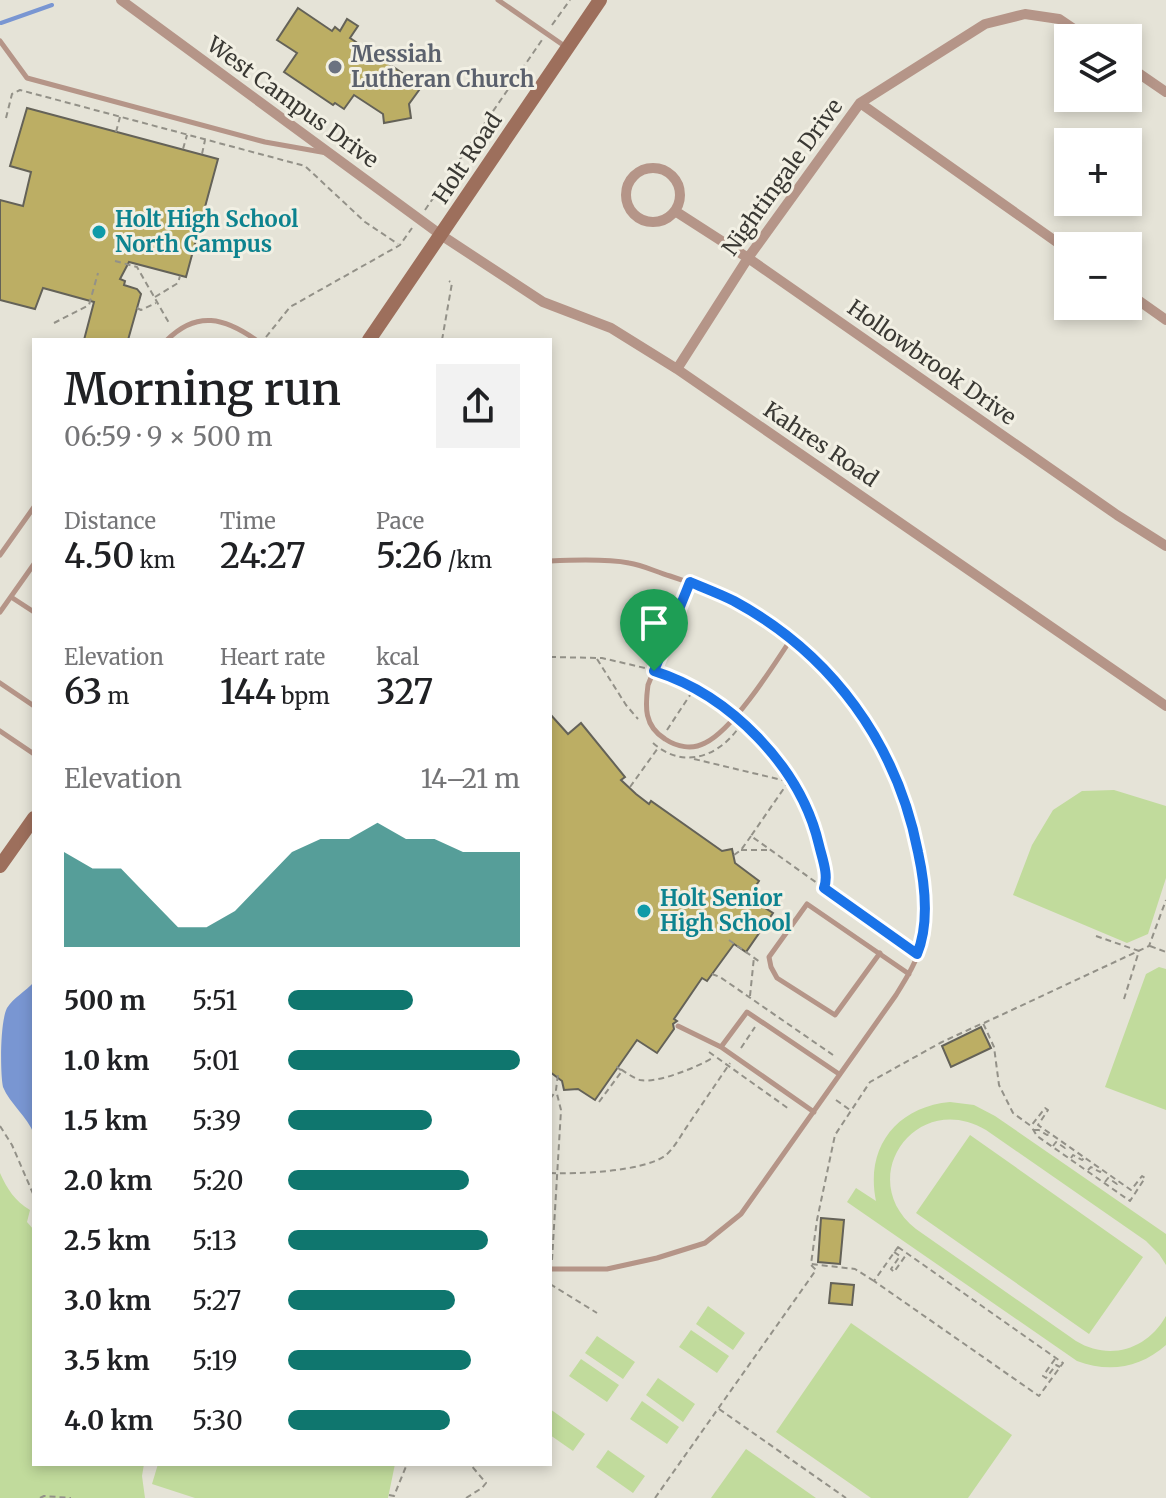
<!DOCTYPE html>
<html lang="en">
<head>
<meta charset="utf-8">
<style>
	:root { --surface:#fff; --page:#f2f2f2; --text:#202124; --muted:#757577; --accent:#0f766e }
	body { margin:0; font-family:Merriweather,serif; background:var(--page); color:var(--text); height:100vh; display:flex; flex-direction:column; font-size:30px; white-space:nowrap }
	* { box-sizing:border-box; margin:0 }
	p { font-size:26px; color:var(--muted) }
	.icon { flex:none; width:44px; height:44px; fill:none; stroke:currentColor; stroke-width:2; stroke-linecap:round; stroke-linejoin:round }
	.map { position:relative; flex:1; overflow:hidden }
	.drawer { position:absolute; left:32px; top:338px; width:520px; height:1128px; display:flex; flex-direction:column; background:var(--surface); border-radius:0px; box-shadow:0 4px 12px #0003 }
	.drawer>* { flex:none }
	.buttons { position:absolute; left:1054px; top:24px; display:grid; gap:16px }
	.buttons a { display:grid; place-items:center; width:88px; height:88px; border-radius:0px; background:var(--surface); box-shadow:0 4px 12px #0003; font-size:40px }
	.pin { position:absolute; display:grid; place-items:center; width:68px; height:68px; color:#fff; margin:-82px -34px; border-radius:50% 50% 50% 0; rotate:-45deg; box-shadow:0 0 8px #0007 }
	.pin .icon { rotate:45deg }
	.round { display:grid; place-items:center; flex:none; width:84px; height:84px; border-radius:0px; background:var(--page) }
	.summary { display:flex; align-items:center; justify-content:space-between; height:136px; padding:0 32px }
	h1 { font-size:44px; font-weight:600; line-height:60px }
	.stats { display:grid; grid-template-columns:repeat(3,1fr); gap:12px; height:136px; padding:8px 32px }
	.stats div { display:grid; align-content:center }
	.stats b { font-size:34px; font-weight:600 }
	.stats small { font-size:22px; font-weight:400 }
	.stats p { font-size:22px }
	.chart { height:224px; padding:16px 32px }
	.chart p { display:flex; justify-content:space-between }
	.chart svg { width:100%; height:144px; margin-top:8px; fill:var(--accent); opacity:.7 }
	ul { padding:0 32px; list-style:none; font-size:26px }
	li { display:grid; grid-template-columns:128px 96px 1fr; align-items:center; height:60px }
	li i { height:20px; border-radius:10px; background:var(--accent) }
	.map>svg:first-child { display:block }
	.green { fill:#c1db9c }
	.water { fill:#7996d2 }
	.lines { fill:none; stroke-linecap:round; stroke-linejoin:round }
	.stream { stroke:#7996d2; stroke-width:4 }
	.building { fill:#bcae64; stroke:#646258; stroke-width:2 }
	.path { stroke:#939188; stroke-width:2; stroke-dasharray:6 4; stroke-linecap:butt }
	.lane { stroke:#b59588; stroke-width:5 }
	.street { stroke:#b59588; stroke-width:10 }
	.secondary { stroke:#9d6f5c; stroke-width:14 }
	.route-casing { stroke:#fff; stroke-width:16 }
	.route { stroke:#1a73e8; stroke-width:10 }
	.worship-dot { fill:#6b7280; stroke:#f2f0e4; stroke-width:3 }
	.culture-dot { fill:#0f9aa8; stroke:#f2f0e4; stroke-width:3 }
	.labels { text-anchor:middle; dominant-baseline:central; stroke-width:6; stroke-linejoin:round; paint-order:stroke }
	.worship-label { font-size:22px; font-weight:bold; fill:#5b616d; stroke:#f2f0e4; text-anchor:start }
	.street-label { font-size:22px; fill:#3a3934; stroke:#f2f0e4 }
	.culture-label { font-size:22px; font-weight:bold; fill:#0d838f; stroke:#f2f0e4; text-anchor:start }
</style>
</head>
<body>
<div class="map">
<svg width="1166" height="1498" viewBox="0 0 1166 1498">
	<rect width="100%" height="100%" fill="#e5e3d7"/>
	<!-- green -->
	<path class="green" d="M1114 790 1166 806V878L1148 934 1127 943 1013 895 1032 845 1053 810 1082 791Z
		M1159 967 1166 969V1110L1105 1087 1146 974Z
		M950 1102 974 1105 995 1116 1166 1234V1265L1159 1254 1146 1241 986 1130C916 1089 853 1179 916 1229L1076 1341C1109 1361 1147 1350 1166 1316V1345C1140 1368 1109 1373 1077 1361L847 1202 856 1188 876 1201C865 1148 896 1107 950 1102Z
		M970 1135 1143 1257 1089 1334 916 1213Z
		M0 1173C7 1189 15 1201 30 1210L27 1222 34 1230V1464H144L142 1476 145 1498H0Z
		M708 1306 745 1333 733 1350 696 1324Z
		M851 1323 1012 1435 968 1498H871L776 1432Z
		M691 1330 729 1356 717 1373 679 1347Z
		M597 1336 635 1362 623 1379 585 1353Z
		M581 1359 619 1385 607 1402 569 1376Z
		M658 1378 695 1404 683 1422 646 1395Z
		M642 1401 679 1427 667 1444 630 1419Z
		M550 1409 585 1434 573 1451 550 1435Z
		M746 1449 816 1498H711Z
		M608 1450 645 1476 633 1493 596 1467Z
		M158 1464H395L388 1498H195L152 1484Z"/>
	<!-- water -->
	<path class="water" d="M34 982V1134C27 1116 10 1104 3 1087 0 1072 0 1022 7 1008 13 998 26 991 34 982Z"/>
	<g class="lines">
		<!-- stream -->
		<path class="stream" d="M1 23 52 5"/>
	</g>
	<!-- building -->
	<path class="building" d="M298 8 332 31 335 27 340 31 347 19 358 26 350 38 356 42 354 45 376 60 378 57 422 86 409 104 411 118 384 123 383 114 354 95 344 109 335 103 333 105 284 72 297 53 277 40Z
		M27 108 218 159 186 277 129 262 120 279 125 281 124 285 137 289 141 294 128 340H84L94 302 43 288 35 309 0 300V200L23 206 31 172 10 166Z
		M550 714 568 734 581 723 625 777 621 780 636 794 649 804 651 801 722 851 732 849 735 863 759 881 748 897 773 913 746 952 734 944 707 981 702 978 674 1019 677 1021 673 1024 674 1029 657 1053 637 1040 595 1100 578 1089 564 1090 562 1081 550 1072Z
		M981 1027 991 1048 951 1067 942 1046Z
		M821 1218 844 1220 840 1264 818 1262Z
		M831 1283 854 1285 852 1305 829 1303Z"/>
	<g class="lines">
		<!-- path -->
		<path class="path" d="M552 25 570 0
			M6 118 12 94 20 90 305 166 365 222 398 244
			M116 132 120 117
			M183 149 187 135
			M202 154 205 140
			M425 210 542 40
			M115 261 137 267 169 323
			M155 297 178 283 180 276
			M137 308 141 310 156 303
			M54 323 89 305 98 273
			M266 337 290 307 400 245 412 228
			M442 340 452 283 449 281
			M550 657 602 658 645 668
			M597 659 626 705 638 719
			M663 674 695 688 727 710
			M744 724C781 761 811 805 822 857 824 868 828 878 824 888L910 949
			M667 730 694 689
			M653 743C681 768 715 759 737 730
			M694 759 782 780H789
			M789 781 751 836 824 888
			M630 787 658 748
			M741 850H768
			M734 855 741 850 751 836
			M1096 936 1139 951 1124 999
			M729 940 760 962
			M1150 946 1166 952
			M712 974 720 977 833 1055
			M750 996 754 957
			M984 1023 1149 946 1166 900
			M741 1048 755 1027
			M709 1052 789 1109
			M550 1099 556 1091
			M836 1100 850 1110
			M599 1102 622 1071 617 1067C624 1071 633 1078 640 1080 657 1084 700 1066 714 1057
			M0 1126 12 1145 34 1196
			M1034 1130H1039L1047 1135 1049 1134
			M1053 1146 1056 1142 1065 1148 1066 1146
			M1071 1158 1073 1155 1082 1160 1084 1158
			M1088 1170 1091 1167 1100 1172 1101 1170
			M550 1173C577 1174 644 1172 666 1155 675 1147 681 1135 688 1125 702 1104 716 1084 730 1063
			M1105 1182 1108 1178 1117 1184 1118 1182
			M898 1247 1063 1363 1039 1396 874 1281Z
			M894 1252 900 1256 891 1269 894 1272 906 1255
			M552 1260 561 1110 556 1090 558 1074
			M874 1281 855 1269 811 1264 817 1220 835 1135 870 1082 940 1043 983 1023 994 1047 999 1085 1013 1113 1031 1126 1045 1108 1048 1110 1038 1125 1131 1190 1142 1176 1145 1178 1130 1201 1037 1136 1031 1126
			M550 1284 597 1313
			M1055 1359 1043 1376 1046 1378 1056 1365 1060 1367
			M719 1409 846 1498
			M389 1495 394 1496 407 1464
			M40 1498 44 1496 71 1498
			M466 1498 482 1488 486 1483 470 1464
			M655 1498 816 1270 811 1265"/>
		<!-- lane -->
		<path class="lane" d="M498 0 566 47
			M0 41 27 78 265 142 327 153
			M167 340C197 310 225 318 256 340
			M0 555 34 507
			M550 561C572 560 608 559 629 563 643 565 656 572 670 576 795 615 891 714 917 844 923 874 929 910 922 941 918 960 906 979 896 995L741 1214 705 1243 657 1258 607 1269H550
			M690 582 648 685C645 707 644 726 665 739 677 747 692 750 705 743 733 730 774 665 791 639
			M11 597 34 612
			M0 612 34 564
			M0 683 34 706
			M0 731 34 754
			M880 953 835 1015 777 978 771 967 769 957 807 904 909 974
			M678 1026 721 1047 814 1112
			M721 1047 747 1012 839 1074"/>
		<!-- street -->
		<path class="street" d="M121 0 441 235 543 302 611 328 677 369 1166 706
			M1128 66 1166 92
			M860 103 1068 250
			M626 195a27 27 0 1 1 54 0a27 27 0 1 1-54 0Z
			M675 211 748 258 1117 515 1166 546
			M1128 293 1166 320
			M677 369 748 258 860 103 985 24 1025 14 1059 19 1087 38"/>
		<!-- secondary -->
		<path class="secondary" d="M369 340 600 0
			M0 866 34 818"/>
	</g>
	<g class="lines">
		<!-- route casing -->
		<g class="route-casing">
			<path id="route" d="M690 582C704 588 720 594 734 601 832 654 897 744 918 852 925 884 930 923 917 954L824 888C829 875 822 858 819 845 801 767 730 695 654 671Z"/>
		</g>
		<!-- route -->
		<use href="#route" class="route"/>
	</g>
	<!-- markers -->
	<circle class="worship-dot" cx="335" cy="67" r="8"/>
	<g class="culture-dot">
		<circle cx="99" cy="232" r="8"/>
		<circle cx="644" cy="911" r="8"/>
	</g>
	<g class="labels">
		<!-- worship labels -->
		<g class="worship-label">
			<text x="351" y="54">Messiah<tspan x="351" dy="25">Lutheran Church</tspan></text>
		</g>
		<!-- street labels -->
		<g class="street-label">
			<text transform="translate(293 102) rotate(36)">West Campus Drive</text>
			<text transform="translate(467 158) rotate(-56)">Holt Road</text>
			<text transform="translate(782 177) rotate(-54)">Nightingale Drive</text>
			<text transform="translate(932 362) rotate(35)">Hollowbrook Drive</text>
			<text transform="translate(821 444) rotate(34)">Kahres Road</text>
		</g>
		<!-- culture labels -->
		<g class="culture-label">
			<text x="115" y="219">Holt High School<tspan x="115" dy="25">North Campus</tspan></text>
			<text x="660" y="898">Holt Senior<tspan x="660" dy="25">High School</tspan></text>
		</g>
	</g>
</svg>
<div class="buttons">
<a><svg class="icon" aria-label="layers" viewBox="0 0 24 24"><path d="M12 4l9 5-9 5-9-5zM3 14l9 5 9-5"/></svg></a>
<a>+</a>
<a>−</a>
</div>
<div class="pin" style="left:654px;top:671px;background:#1e9e55"><svg class="icon" aria-label="arrive" viewBox="0 0 24 24"><path d="M6 21V4h12l-3 4 3 4H6"/></svg></div>
<section class="drawer">
<div class="summary"><div><h1>Morning run</h1><p>06:59 · 9 × 500 m</p></div><a class="round"><svg class="icon" aria-label="share" viewBox="0 0 24 24"><path d="M12 15V3M7 8l5-5 5 5M5 13v7h14v-7"/></svg></a></div>
<div class="stats">
<div><p>Distance</p><b>4.50<small> km</small></b></div>
<div><p>Time</p><b>24:27</b></div>
<div><p>Pace</p><b>5:26<small> /km</small></b></div>
</div>
<div class="stats">
<div><p>Elevation</p><b>63<small> m</small></b></div>
<div><p>Heart rate</p><b>144<small> bpm</small></b></div>
<div><p>kcal</p><b>327</b></div>
</div>
<div class="chart"><p><span>Elevation</span>14–21 m</p>
<svg viewBox="0 0 160 44" preserveAspectRatio="none"><path d="M0 44V15L10 20L20 20L30 29L40 38L50 38L60 33L70 24L80 15L90 11L100 11L110 6L120 11L130 11L140 15L150 15L160 15V44z"/></svg>
</div>
<ul>
<li><b>500 m</b>5:51<i style="width:54%"></i></li>
<li><b>1.0 km</b>5:01<i style="width:100%"></i></li>
<li><b>1.5 km</b>5:39<i style="width:62%"></i></li>
<li><b>2.0 km</b>5:20<i style="width:78%"></i></li>
<li><b>2.5 km</b>5:13<i style="width:86%"></i></li>
<li><b>3.0 km</b>5:27<i style="width:72%"></i></li>
<li><b>3.5 km</b>5:19<i style="width:79%"></i></li>
<li><b>4.0 km</b>5:30<i style="width:70%"></i></li>
</ul>
</section>
</div>
</body>
</html>
